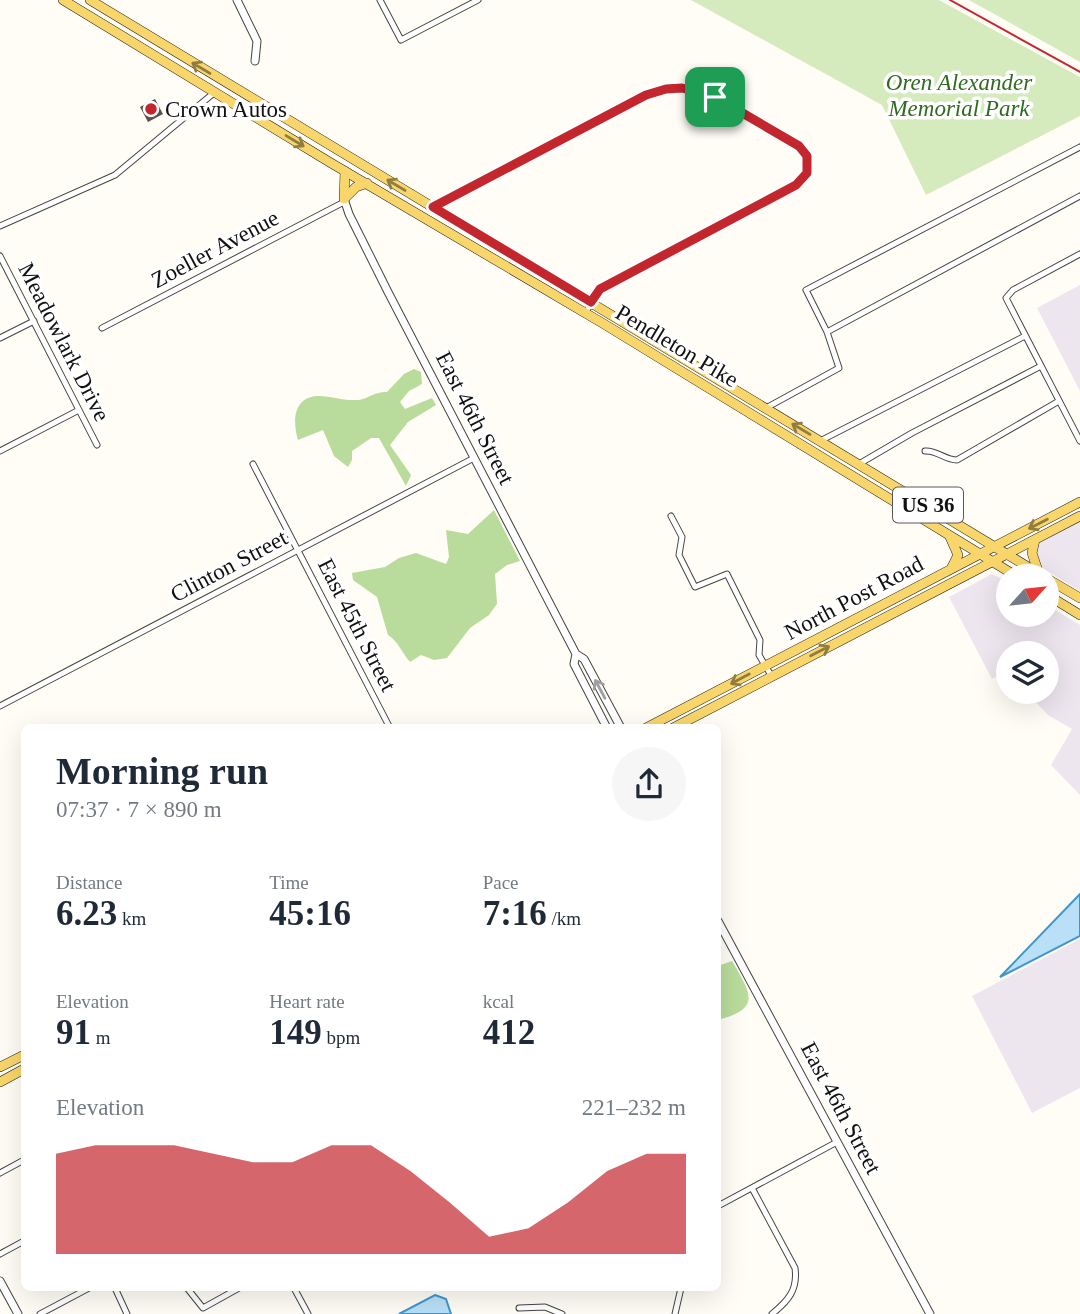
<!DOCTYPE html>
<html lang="en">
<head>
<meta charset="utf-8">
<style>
	:root { --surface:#fff; --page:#f6f6f7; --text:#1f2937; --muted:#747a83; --accent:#c4262e }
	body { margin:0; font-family:Georgia,serif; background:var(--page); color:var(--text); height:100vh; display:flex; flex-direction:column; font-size:26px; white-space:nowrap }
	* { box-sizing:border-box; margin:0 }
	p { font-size:23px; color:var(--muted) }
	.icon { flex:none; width:38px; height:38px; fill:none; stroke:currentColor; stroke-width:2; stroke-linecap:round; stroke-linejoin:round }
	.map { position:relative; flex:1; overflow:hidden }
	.side { position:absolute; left:21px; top:724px; width:700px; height:567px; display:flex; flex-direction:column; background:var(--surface); border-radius:10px; box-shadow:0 7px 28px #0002 }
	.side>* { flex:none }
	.needle { width:46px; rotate:63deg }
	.tools { position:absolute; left:996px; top:564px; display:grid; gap:14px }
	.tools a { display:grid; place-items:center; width:63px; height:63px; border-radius:50%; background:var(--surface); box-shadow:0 7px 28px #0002; font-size:35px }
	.pin { position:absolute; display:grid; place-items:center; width:60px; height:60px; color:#fff; margin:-30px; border-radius:14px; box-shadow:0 4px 10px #0006 }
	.round { display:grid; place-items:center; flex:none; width:74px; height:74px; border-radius:37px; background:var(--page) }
	.headline { display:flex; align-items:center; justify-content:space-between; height:119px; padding:0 35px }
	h1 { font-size:38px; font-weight:600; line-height:52px }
	.metrics { display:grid; grid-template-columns:repeat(3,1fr); gap:10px; height:119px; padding:7px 35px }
	.metrics div { display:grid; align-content:center }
	.metrics b { font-size:35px; font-weight:600 }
	.metrics small { font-size:19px; font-weight:400 }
	.metrics p { font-size:19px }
	.chart { height:196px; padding:14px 35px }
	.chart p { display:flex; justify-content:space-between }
	.chart svg { width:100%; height:126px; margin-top:7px; fill:var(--accent); opacity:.7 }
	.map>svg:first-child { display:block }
	.industrial { fill:#eee6ef }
	.green { fill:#d5ebbd }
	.forest { fill:#b9dc9c }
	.water { fill:#b9e0f7; stroke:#3f96cf; stroke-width:2 }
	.building { fill:#5a524d }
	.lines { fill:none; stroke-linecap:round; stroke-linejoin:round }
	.minor-casing { stroke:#444; stroke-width:7 }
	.tertiary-casing { stroke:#444; stroke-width:9 }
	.primary-casing { stroke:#222; stroke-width:10 }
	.minor { stroke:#fff; stroke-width:5 }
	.tertiary { stroke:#fff; stroke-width:7 }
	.primary { stroke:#f9d66b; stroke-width:9 }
	.rail { stroke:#c4262e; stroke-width:2 }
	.oneway { stroke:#917d42 }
	.oneway2 { stroke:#a0a0a0 }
	.route-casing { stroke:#fff; stroke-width:14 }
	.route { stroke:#c4262e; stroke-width:9 }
	.poi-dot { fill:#c4262e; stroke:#fff; stroke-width:2.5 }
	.labels { text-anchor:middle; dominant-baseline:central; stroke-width:7; stroke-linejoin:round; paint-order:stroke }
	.shield { fill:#fff; stroke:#585858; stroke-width:2 }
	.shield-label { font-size:21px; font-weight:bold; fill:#111 }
	.park-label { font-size:23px; font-style:italic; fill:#2f6b1f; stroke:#fff }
	.poi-label { font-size:23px; fill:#111; stroke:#fff; text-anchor:start }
	.street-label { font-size:23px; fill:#111; stroke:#fff }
</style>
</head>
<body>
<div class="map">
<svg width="1080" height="1314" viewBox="0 0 1080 1314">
	<rect width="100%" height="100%" fill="#fffdf5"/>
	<!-- industrial -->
	<path class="industrial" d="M1080 285V391L1037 308Z
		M1080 520V591L1039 566 1035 554 1039 541Z
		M992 574 1008 582V614H1046L1047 605 1080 625V795L1051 765 1072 729 1048 715 1025 691H1046V653H1008V671L992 679 949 597Z
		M1080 939V1088L1032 1113 972 996Z"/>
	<!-- green -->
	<path class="green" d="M691 0H939L1080 77V116L926 195 882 105Z
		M969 0H1080V62Z"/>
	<!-- forest -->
	<path class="forest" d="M414 369 421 372 422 384 409 391 400 402 405 409 432 398 436 405 408 422 390 445 411 475 406 486 379 438H371L352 451V460L348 467 334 456 323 430 298 440C293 423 292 399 316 396 329 395 343 401 356 400 368 400 372 392 387 392L404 374Z
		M494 510 520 561 507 565 495 574 497 604 489 615 470 628 447 658 434 660 421 655 410 662C402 653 398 641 388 635L377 597 353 580 352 573 385 567 399 558 416 553 446 564 449 557 446 530 468 534Z
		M732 961C751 994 762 1008 718 1020V966Z"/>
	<!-- water -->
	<path class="water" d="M1080 894V936L1000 977Z
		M435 1295 446 1299 451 1314H399Z"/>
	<!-- building -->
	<path class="building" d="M155 99 163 114 148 122 140 107Z"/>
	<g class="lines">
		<!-- minor casing -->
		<g class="minor-casing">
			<path id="minor" d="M380 0 401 40 478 0
				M433 207 646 95C701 72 754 119 799 146L807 156 808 171 798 184 600 290 585 313
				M0 226 115 175 215 92
				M1080 254 1013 290 1006 298 1080 441
				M0 256 97 445
				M102 328 344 202
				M827 332 1080 196
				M0 338 34 321
				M766 408 839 368 827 332 806 290 1080 147
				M820 441 1025 336
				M0 451 79 410
				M925 451C937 450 945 460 957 460L1059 401
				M253 464 390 728
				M859 464 912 433 1041 366
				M671 516 682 537 679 555 695 587 727 574 760 640 759 655 772 677
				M0 706 474 458
				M0 1173 24 1160
				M752 1188 795 1268C798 1290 788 1301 772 1314
				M718 1206 837 1142
				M0 1254 24 1241
				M115 1288 127 1314
				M187 1288 203 1308 239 1288
				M294 1288 308 1314
				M519 1308 545 1307 562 1314
				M40 1314 89 1288
				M675 1314 681 1288"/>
		</g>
		<!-- tertiary casing -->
		<g class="tertiary-casing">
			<path id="tertiary" d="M237 0 257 41 255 61
				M344 199 349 214 388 292 576 654 584 659 621 728
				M576 654 574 664 607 728
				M718 921 930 1314
				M0 1281 18 1314"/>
		</g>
		<!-- primary casing -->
		<g class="primary-casing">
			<path id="primary" d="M63 0 331 163 604 324 1016 576
				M90 0 1043 576
				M344 199 356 187 367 183
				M344 199 345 171
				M950 537 958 555 951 569
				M1035 540 1032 553 1039 574
				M1046 578 1080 598
				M1046 594 1080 615
				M646 728 1080 502
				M673 728 1080 516
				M0 1067 24 1055
				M0 1082 24 1069"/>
		</g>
		<!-- minor -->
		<use href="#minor" class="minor"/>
		<!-- tertiary -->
		<use href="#tertiary" class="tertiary"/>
		<!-- primary -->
		<use href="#primary" class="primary"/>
		<!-- rail -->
		<path class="rail" d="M950 0 1080 72"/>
	</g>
	<!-- one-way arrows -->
	<defs><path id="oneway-shaft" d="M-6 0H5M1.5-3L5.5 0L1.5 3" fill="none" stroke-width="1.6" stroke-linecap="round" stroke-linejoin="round" transform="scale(1.75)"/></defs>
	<g class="oneway">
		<use href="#oneway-shaft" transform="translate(201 68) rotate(-149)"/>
		<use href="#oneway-shaft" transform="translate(295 141) rotate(31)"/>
		<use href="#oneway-shaft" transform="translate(396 185) rotate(-149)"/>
		<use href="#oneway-shaft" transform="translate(801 429) rotate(-149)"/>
		<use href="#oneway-shaft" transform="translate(1038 524) rotate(153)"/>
		<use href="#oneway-shaft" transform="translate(820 651) rotate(-27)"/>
		<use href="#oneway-shaft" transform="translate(740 679) rotate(152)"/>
	</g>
	<use class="oneway2" href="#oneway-shaft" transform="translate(600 689) rotate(-118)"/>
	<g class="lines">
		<!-- route casing -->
		<g class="route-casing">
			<path id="route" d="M682 88 715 97 799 146 807 156V173L796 185 600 289 591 302 433 207 646 95 666 89Z"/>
		</g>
		<!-- route -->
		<use href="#route" class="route"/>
	</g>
	<!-- markers -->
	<circle class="poi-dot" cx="151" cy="109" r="7"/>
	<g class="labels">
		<!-- shield labels -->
		<rect class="shield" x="893" y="487.5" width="70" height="35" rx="5"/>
		<g class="shield-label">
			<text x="928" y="505">US 36</text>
		</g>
		<!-- park labels -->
		<g class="park-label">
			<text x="959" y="82">Oren Alexander<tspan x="959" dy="26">Memorial Park</tspan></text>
		</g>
		<!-- poi labels -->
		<g class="poi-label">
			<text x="165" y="109">Crown Autos</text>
		</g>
		<!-- street labels -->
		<g class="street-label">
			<text transform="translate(215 249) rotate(-28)">Zoeller Avenue</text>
			<text transform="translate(64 342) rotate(63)">Meadowlark Drive</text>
			<text transform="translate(677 346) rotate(31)">Pendleton Pike</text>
			<text transform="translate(475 418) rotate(63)">East 46th Street</text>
			<text transform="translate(229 566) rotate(-28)">Clinton Street</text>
			<text transform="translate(854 598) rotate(-28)">North Post Road</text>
			<text transform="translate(357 625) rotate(63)">East 45th Street</text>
			<text transform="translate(841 1108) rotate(62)">East 46th Street</text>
		</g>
	</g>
</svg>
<div class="tools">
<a><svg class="needle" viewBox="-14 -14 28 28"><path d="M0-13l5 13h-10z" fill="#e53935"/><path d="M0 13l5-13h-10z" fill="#747a83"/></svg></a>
<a><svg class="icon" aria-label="layers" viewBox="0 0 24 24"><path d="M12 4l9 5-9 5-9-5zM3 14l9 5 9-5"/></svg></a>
</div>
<div class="pin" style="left:715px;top:97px;background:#1e9e55"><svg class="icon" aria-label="arrive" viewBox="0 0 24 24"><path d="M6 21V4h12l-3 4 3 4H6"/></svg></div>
<section class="side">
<div class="headline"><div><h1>Morning run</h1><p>07:37 · 7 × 890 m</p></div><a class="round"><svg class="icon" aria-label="share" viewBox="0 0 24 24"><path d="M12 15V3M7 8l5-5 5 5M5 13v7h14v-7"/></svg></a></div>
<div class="metrics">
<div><p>Distance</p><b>6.23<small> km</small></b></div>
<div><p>Time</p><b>45:16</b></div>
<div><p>Pace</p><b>7:16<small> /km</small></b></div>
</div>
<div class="metrics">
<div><p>Elevation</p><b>91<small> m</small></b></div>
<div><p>Heart rate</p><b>149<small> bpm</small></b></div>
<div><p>kcal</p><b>412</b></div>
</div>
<div class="chart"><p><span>Elevation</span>221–232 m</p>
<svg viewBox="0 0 160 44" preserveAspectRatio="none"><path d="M0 44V9L10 6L20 6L30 6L40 9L50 12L60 12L70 6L80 6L90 15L100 26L110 38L120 35L130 26L140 15L150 9L160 9V44z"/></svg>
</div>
</section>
</div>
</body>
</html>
